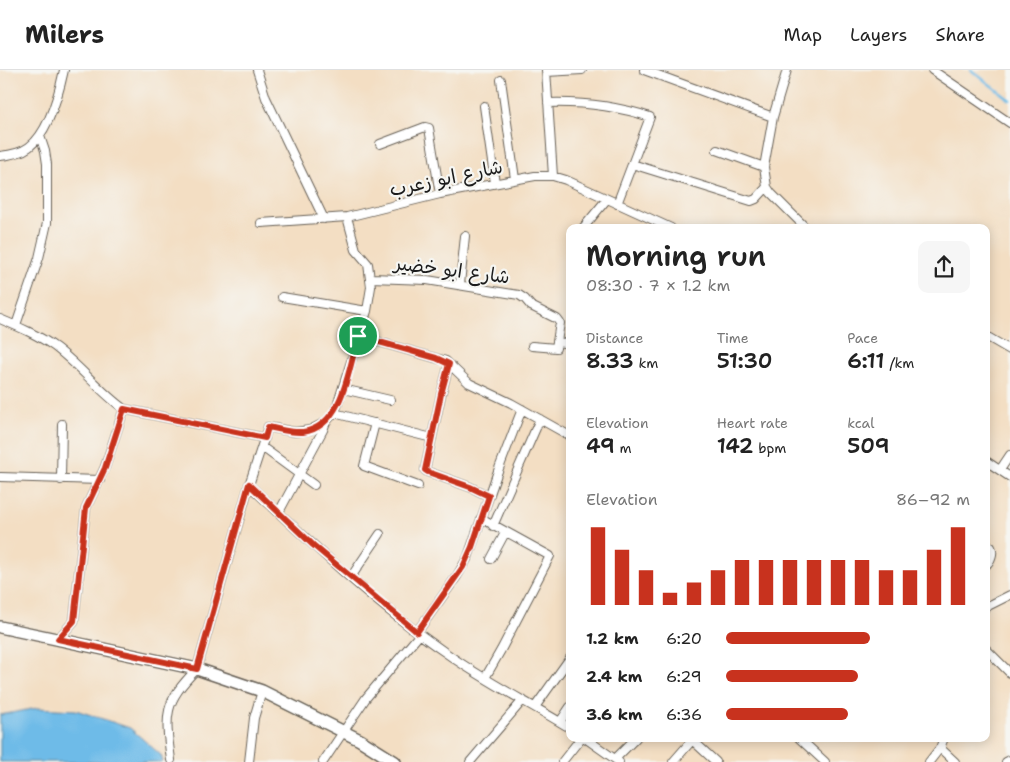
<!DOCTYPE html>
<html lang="en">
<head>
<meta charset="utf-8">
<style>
	:root { --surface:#fff; --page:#f6f6f6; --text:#222; --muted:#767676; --line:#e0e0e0; --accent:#c8321e }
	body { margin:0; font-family:"Shantell Sans","Playpen Sans Arabic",sans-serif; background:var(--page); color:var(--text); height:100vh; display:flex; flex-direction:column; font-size:19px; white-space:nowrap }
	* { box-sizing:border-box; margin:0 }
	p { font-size:16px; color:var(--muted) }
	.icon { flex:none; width:28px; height:28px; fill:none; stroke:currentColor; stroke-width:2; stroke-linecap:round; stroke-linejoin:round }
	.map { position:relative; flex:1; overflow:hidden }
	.side { position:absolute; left:566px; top:154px; width:424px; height:518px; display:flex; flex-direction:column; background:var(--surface); border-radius:10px; box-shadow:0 2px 12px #0003 }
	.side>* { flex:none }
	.pin { position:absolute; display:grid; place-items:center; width:42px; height:42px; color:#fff; margin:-21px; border:2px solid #fff; border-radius:50%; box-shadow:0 1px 5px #0007 }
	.round { display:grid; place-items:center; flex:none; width:52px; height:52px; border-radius:10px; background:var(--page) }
	.summary { display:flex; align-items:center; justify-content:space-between; height:85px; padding:0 20px }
	h1 { font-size:28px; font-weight:600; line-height:38px }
	.stats { display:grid; grid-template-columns:repeat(3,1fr); gap:8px; height:85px; padding:5px 20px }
	.stats div { display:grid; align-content:center }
	.stats b { font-size:21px; font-weight:600 }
	.stats small { font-size:14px; font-weight:400 }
	.stats p { font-size:14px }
	.chart { height:140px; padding:10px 20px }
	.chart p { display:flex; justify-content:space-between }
	.chart svg { width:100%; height:90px; margin-top:5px; stroke:var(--accent); stroke-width:6 }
	ul { padding:0 20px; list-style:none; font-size:16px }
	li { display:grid; grid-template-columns:80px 60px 1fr; align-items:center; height:38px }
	li i { height:12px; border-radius:6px; background:var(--accent) }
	header { display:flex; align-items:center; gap:30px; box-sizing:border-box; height:70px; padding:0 25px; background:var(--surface); border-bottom:1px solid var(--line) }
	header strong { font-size:24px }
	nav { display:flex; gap:28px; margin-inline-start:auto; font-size:18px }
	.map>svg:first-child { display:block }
	.water { fill:#6ebbe8; stroke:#456c82 }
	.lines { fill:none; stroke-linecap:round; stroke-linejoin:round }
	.stream { stroke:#6ebbe8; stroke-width:2.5 }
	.street-casing { stroke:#676056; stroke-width:10 }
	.secondary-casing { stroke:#676056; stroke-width:14 }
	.street { stroke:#fff; stroke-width:8 }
	.secondary { stroke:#fff; stroke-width:11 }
	.route-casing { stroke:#fff; stroke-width:10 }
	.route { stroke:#c8321e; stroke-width:6 }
	.labels { text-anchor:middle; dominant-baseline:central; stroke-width:4.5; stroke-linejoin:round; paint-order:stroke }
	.street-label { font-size:19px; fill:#1c1c1c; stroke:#f6f6f2 }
</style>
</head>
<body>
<header>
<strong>Milers</strong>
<nav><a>Map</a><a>Layers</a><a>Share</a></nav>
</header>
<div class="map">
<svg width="1010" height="692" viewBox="0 0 1010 692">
	<rect width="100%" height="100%" fill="#f6f6f2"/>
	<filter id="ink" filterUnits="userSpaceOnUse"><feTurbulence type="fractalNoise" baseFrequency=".02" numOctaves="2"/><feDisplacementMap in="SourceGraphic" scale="10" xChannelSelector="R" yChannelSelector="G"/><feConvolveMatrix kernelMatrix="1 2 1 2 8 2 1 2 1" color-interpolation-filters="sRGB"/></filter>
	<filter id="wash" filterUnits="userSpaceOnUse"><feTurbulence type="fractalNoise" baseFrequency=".0096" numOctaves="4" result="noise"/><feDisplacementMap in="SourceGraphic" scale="20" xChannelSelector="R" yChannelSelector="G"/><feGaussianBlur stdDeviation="1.12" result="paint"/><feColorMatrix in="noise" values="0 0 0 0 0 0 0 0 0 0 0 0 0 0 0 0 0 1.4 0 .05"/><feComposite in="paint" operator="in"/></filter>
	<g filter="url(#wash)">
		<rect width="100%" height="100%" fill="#f3dec3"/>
		<!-- water -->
		<path class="water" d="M37 638 76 640 130 658 161 685 163 692H0V645Z"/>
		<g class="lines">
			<!-- stream -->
			<path class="stream" d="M971 0 1010 30"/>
		</g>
	</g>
	<g filter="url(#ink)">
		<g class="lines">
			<!-- street casing -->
			<g class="street-casing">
				<path id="street" d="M257 0 266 28 324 149
					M546 0 553 106
					M644 0 773 47
					M787 0 773 47 764 97 767 117 771 123 806 158
					M932 0 1010 53
					M546 2 582 0
					M501 10 515 109
					M548 33C583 32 616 36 650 47L617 134
					M484 36 495 113
					M380 74 425 57 429 58 440 124
					M717 80 764 97
					M0 86C10 85 21 83 29 77 49 62 59 23 64 0
					M632 94 751 131 756 129 767 117
					M261 153 347 147 440 124 535 106H553L566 110 671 158
					M583 158 607 129
					M371 208 427 210 519 225 525 229 531 236 557 249 560 253 556 278 532 276
					M460 214 465 166
					M282 227 367 241
					M0 249C19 257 38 265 55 277 80 296 99 321 124 339L105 397 86 438 74 551 58 569
					M16 255 39 188 47 153V94L45 81 40 66
					M358 266 446 291 469 313 511 333 570 366
					M986 266 1010 280
					M558 272 570 274
					M449 294 441 325 425 400 428 402 470 417 489 426
					M343 319 390 330
					M124 339 265 368
					M334 343 432 368
					M375 353 364 396 418 416
					M262 377 314 415
					M986 391 1010 407
					M1000 400 1010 385
					M0 407 100 410
					M61 410 62 354
					M249 415C312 474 375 534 446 583 485 611 529 633 570 658
					M279 442 323 360 326 352
					M481 448 550 486 501 580 485 608
					M493 456 540 349
					M986 475 991 477C994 482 991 491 986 495
					M491 489 505 463
					M351 507 380 464
					M986 537 1010 525
					M417 562 457 506 468 487 498 401 522 339
					M986 579 1010 603
					M535 637 570 588
					M560 652 570 637
					M585 668 619 692
					M690 668 716 692
					M799 668 825 692
					M940 678 955 692
					M615 689 636 668
					M171 690C165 645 163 633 197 599L249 415 268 357 295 362 310 360 326 352 334 343 337 336 367 241 371 217 368 194 356 180 347 147
					M249 692 254 648 262 621
					M323 692 366 628 420 564
					M470 692 523 630
					M562 692 581 668
					M673 692 694 668
					M929 692 940 678 944 668
					M1006 692 1010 690"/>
			</g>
			<!-- secondary casing -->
			<g class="secondary-casing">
				<path id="secondary" d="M0 557 197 599 262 621 360 670 395 692"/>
			</g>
			<!-- street -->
			<use href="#street" class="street"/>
			<!-- secondary -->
			<use href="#secondary" class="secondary"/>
		</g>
	</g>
	<g class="lines" filter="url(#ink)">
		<!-- route casing -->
		<g class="route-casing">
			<path id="route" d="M358 266 436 288 449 294 441 324 425 400 428 402 470 417 489 426 472 477 463 497 417 562 313 475 249 414 197 599 58 569 74 551 86 438 105 398 124 339 265 368 268 357C279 359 291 363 303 362 343 357 349 298 358 266Z"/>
		</g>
		<!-- route -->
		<use href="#route" class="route"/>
	</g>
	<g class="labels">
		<!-- street labels -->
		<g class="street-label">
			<text transform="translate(446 108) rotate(-12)">شارع ابو زعرب</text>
			<text transform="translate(452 200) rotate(7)">شارع ابو خضير</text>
		</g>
	</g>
</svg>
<div class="pin" style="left:358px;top:266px;background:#1e9e55"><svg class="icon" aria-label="arrive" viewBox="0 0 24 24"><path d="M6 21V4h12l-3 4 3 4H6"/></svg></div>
<section class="side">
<div class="summary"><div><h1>Morning run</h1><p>08:30 · 7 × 1.2 km</p></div><a class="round"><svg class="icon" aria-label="share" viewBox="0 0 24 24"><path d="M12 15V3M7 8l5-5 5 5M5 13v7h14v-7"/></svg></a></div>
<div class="stats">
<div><p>Distance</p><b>8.33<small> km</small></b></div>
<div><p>Time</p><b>51:30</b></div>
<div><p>Pace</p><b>6:11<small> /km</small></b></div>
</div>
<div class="stats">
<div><p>Elevation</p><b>49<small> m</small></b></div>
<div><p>Heart rate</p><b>142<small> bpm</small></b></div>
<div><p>kcal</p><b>509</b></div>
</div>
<div class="chart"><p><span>Elevation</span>86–92 m</p>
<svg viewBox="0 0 160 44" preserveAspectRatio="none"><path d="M5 44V6M15 44V17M25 44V27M35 44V38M45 44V33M55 44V27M65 44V22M75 44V22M85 44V22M95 44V22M105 44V22M115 44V22M125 44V27M135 44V27M145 44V17M155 44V6"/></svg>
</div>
<ul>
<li><b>1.2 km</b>6:20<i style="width:59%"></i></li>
<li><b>2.4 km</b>6:29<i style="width:54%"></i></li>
<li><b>3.6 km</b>6:36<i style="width:50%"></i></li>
</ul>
</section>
</div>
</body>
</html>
